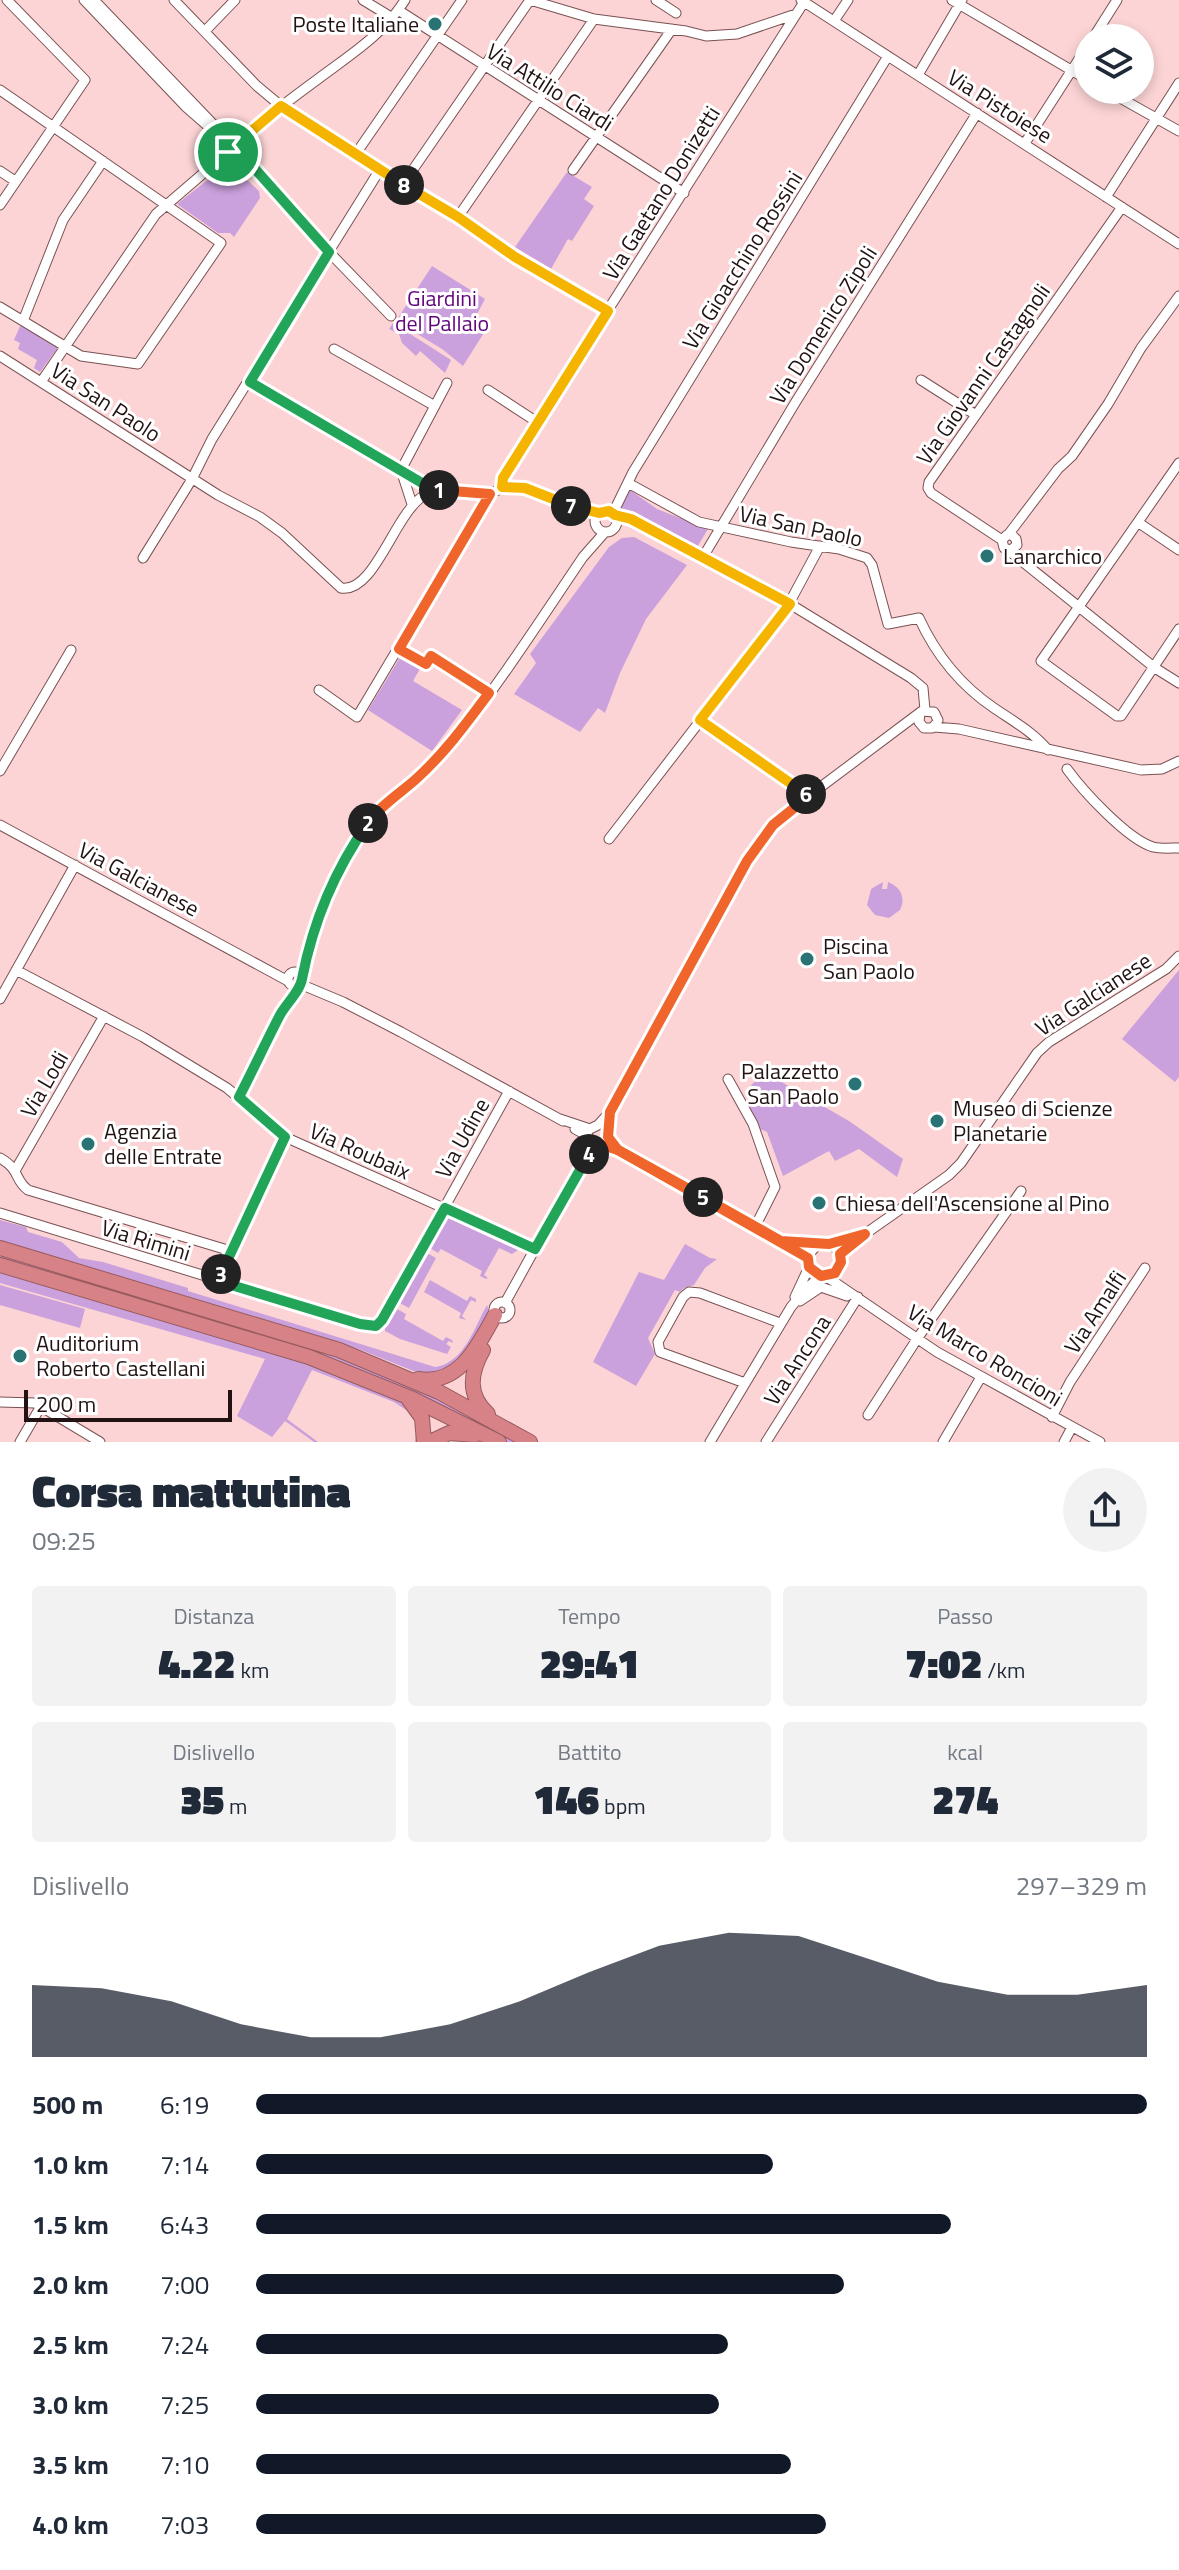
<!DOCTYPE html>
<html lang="it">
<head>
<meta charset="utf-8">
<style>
	:root { --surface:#fff; --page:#f2f2f3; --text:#1f2937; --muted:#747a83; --accent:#111827 }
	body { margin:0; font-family:"Titillium Web",sans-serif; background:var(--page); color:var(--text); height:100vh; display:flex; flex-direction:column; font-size:30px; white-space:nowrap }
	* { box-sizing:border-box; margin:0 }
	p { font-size:26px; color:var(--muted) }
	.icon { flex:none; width:44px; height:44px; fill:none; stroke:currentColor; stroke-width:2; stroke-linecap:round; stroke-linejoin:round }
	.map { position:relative; height:1442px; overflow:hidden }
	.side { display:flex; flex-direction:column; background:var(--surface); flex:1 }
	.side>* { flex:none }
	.buttons { position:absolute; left:1074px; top:24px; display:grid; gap:16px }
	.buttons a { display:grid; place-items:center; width:80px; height:80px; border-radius:50%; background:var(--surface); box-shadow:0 4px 12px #0003; font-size:40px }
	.scale { position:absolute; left:24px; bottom:20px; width:208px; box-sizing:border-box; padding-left:8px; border:4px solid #221213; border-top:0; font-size:22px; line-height:28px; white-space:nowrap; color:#221213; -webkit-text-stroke:6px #fff; paint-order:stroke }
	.pin { position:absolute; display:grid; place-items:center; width:68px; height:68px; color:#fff; margin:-34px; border:4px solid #fff; border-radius:50%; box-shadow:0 2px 8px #0007 }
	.km { position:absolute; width:40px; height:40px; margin:-20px; border-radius:50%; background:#222; color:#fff; font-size:22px; line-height:40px; text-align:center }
	.round { display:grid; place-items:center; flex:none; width:84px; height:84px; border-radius:42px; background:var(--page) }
	.summary { display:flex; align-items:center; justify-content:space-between; height:136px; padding:0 32px }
	h1 { font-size:44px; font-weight:800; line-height:60px }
	.metrics { display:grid; grid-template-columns:repeat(3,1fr); gap:12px; height:136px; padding:8px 32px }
	.metrics div { display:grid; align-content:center; border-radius:8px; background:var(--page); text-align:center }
	.metrics b { font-size:40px; font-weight:800 }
	.metrics small { font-size:22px; font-weight:400 }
	.metrics p { font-size:22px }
	.chart { height:224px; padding:16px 32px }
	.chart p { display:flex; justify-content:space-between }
	.chart svg { width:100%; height:144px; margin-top:8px; fill:var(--accent); opacity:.7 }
	ul { padding:0 32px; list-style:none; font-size:26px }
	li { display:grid; grid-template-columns:128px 96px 1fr; align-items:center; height:60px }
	li i { height:20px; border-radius:10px; background:var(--accent) }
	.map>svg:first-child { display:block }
	.green { fill:#cba1dd }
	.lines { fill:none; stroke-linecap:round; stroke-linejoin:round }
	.minor-casing { stroke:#7a5153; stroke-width:11 }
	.highway-casing { stroke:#975b5e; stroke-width:16 }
	.minor { stroke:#fff; stroke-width:9 }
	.highway { stroke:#d68287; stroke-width:14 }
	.split-1-casing { stroke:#fff; stroke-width:16 }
	.split-2-casing { stroke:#fff; stroke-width:16 }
	.split-3-casing { stroke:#fff; stroke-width:16 }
	.split-4-casing { stroke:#fff; stroke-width:16 }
	.split-5-casing { stroke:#fff; stroke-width:16 }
	.split-6-casing { stroke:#fff; stroke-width:16 }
	.split-7-casing { stroke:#fff; stroke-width:16 }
	.split-8-casing { stroke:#fff; stroke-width:16 }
	.split-9-casing { stroke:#fff; stroke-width:16 }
	.split-1 { stroke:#22a559; stroke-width:10 }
	.split-2 { stroke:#f0652b; stroke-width:10 }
	.split-3 { stroke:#22a559; stroke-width:10 }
	.split-4 { stroke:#22a559; stroke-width:10 }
	.split-5 { stroke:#f0652b; stroke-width:10 }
	.split-6 { stroke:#f0652b; stroke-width:10 }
	.split-7 { stroke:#f5b400; stroke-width:10 }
	.split-8 { stroke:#f5b400; stroke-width:10 }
	.split-9 { stroke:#f5b400; stroke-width:10 }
	.poi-dot { fill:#297374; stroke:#fff; stroke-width:3 }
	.labels { text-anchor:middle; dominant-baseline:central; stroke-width:6; stroke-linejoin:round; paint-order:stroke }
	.poi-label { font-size:22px; fill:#221213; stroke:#fff; text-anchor:start }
	.street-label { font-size:22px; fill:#221213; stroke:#fff }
	.park-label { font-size:22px; fill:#62047e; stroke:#fff }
</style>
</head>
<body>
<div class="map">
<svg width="1179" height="1442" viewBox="0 0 1179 1442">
	<rect width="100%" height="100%" fill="#fcd4d5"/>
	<!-- green -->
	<path class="green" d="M229 163 259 191 260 198 234 237 230 233H218L177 204Z
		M567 172 592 187 584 199 594 206 572 241 568 239 551 269 515 247Z
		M432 266 485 299 474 320 487 328 463 366 442 349 396 321Z
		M393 323 451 360 445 373 420 351 416 356 402 343 399 334 389 329Z
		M21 324 59 346 40 372 34 368 37 360 18 349 20 343 14 340Z
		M630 490 657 509 708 529 696 549 619 508Z
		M634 537 687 565 646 619 620 673 605 713 598 708 580 732 514 694 536 663 530 654 609 547 622 538Z
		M401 656 421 667 413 681 462 710 432 751 368 710Z
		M883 882 882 889H887L888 882C901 887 906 898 900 910L889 918 875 915 867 905 871 889Z
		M1179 970V1077L1175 1082 1122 1039Z
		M766 1073 849 1121 903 1159 897 1177 859 1149 835 1161 829 1151 783 1176 767 1132 758 1128 748 1108 757 1094 751 1085Z
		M448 1217 449 1218 518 1250 512 1254 499 1248 484 1275 488 1278 486 1279 480 1276 482 1271 441 1249 438 1253 428 1247 445 1218Z
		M0 1220 26 1227 28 1232 62 1242 79 1258 103 1262 188 1288V1291L435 1367C464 1363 474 1328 487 1305L490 1314 470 1351 448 1372 421 1374 361 1350 0 1243Z
		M685 1244 710 1258 717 1259 705 1268 694 1285 684 1288 680 1292 675 1290 648 1338 655 1354 636 1386 593 1362 639 1272 664 1280Z
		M0 1252 305 1343 400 1379 523 1442H505L425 1400 0 1261Z
		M425 1252 436 1258 409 1308 398 1302Z
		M0 1270 307 1361 407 1404 415 1410 421 1442H415L417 1425 409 1412 394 1402 312 1370 287 1419 318 1442H314L285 1421 272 1437 237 1416 265 1359 0 1283Z
		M430 1280 467 1301 470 1296 476 1299V1302L471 1300 462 1316 466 1320 459 1318 461 1313 424 1292Z
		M0 1285 85 1309 80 1328 0 1305Z
		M395 1308 406 1314 404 1319 443 1341 446 1337 452 1340 453 1343 449 1341 446 1344 451 1347 447 1354 400 1339 385 1331V1327Z"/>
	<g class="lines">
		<!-- minor casing -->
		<g class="minor-casing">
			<path id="minor" d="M84 0 185 106 226 142
				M94 0 215 126
				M174 0 257 86 281 106 379 171 458 217 515 257 608 311
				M363 0 391 17
				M530 0 594 19 686 31 706 36 737 34 796 14
				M656 0 676 13
				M801 0 1179 244
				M952 0 1088 80
				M398 10 684 193
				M834 21 848 0
				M205 31 235 0
				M1093 38 1117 0
				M918 75 962 0
				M0 90 221 243 138 364 81 356 0 307
				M1106 90 1179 131
				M225 146a9 9 0 1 1 18 0a9 9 0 1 1-18 0Z
				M241 140C265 118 292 98 318 79 350 55 384 34 405 0
				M1025 143 1088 45
				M240 152 329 252 391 316
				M355 155 462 0
				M573 170 672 29
				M0 171 15 181
				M403 184 530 0
				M1106 197 1179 83
				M0 205 85 80 7 0
				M458 217 594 19
				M23 321 63 220 103 161
				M334 349 435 406
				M0 356 218 495 260 517 282 533 341 588C375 594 395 511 425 495 442 485 467 493 486 493 497 493 504 485 516 486L599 513
				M921 380 976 415
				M41 382 156 214 228 152
				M250 382 434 490
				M488 390 537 422
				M1179 463 1041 661 1117 716H1121L1179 629
				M628 483 699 522 791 542 839 549 867 558 872 565 888 624 919 618C936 655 960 685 994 708 1013 721 1033 732 1048 750
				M502 487 503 478 515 456 804 2
				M412 504 401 470 447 383
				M595 521a11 11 0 1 1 22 0a11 11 0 1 1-22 0Z
				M613 513 633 472 888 56
				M615 515 631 519 790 604 911 678 923 688 925 710
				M1139 523 1179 550
				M1008 535 1058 469 1072 456 1108 404 1141 348 1179 296
				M1002 540 1007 535H1012L1016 539 1017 545 1011 550 1004 548 1002 540 931 493 928 488 929 482 1122 207
				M1008 550 1155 668 1179 683
				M703 557 795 403 977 113
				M143 558 192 479 212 439 379 171
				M399 649 426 664 431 656 489 693
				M319 690 357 717 490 494
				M920 713 919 722 924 728H932L937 723
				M700 720 809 796
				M934 727 959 729 1141 770 1162 769 1179 761
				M1067 769C1083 791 1127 839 1153 847 1161 849 1171 848 1179 848
				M0 771 71 650
				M0 825 288 981
				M609 839 785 611 820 546
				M16 970 143 1037 227 1088 285 1137 535 1249
				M288 979a7 7 0 1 1 14 0a7 7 0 1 1-14 0Z
				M301 975C320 918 333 862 373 815 396 789 431 770 454 741 500 683 541 619 583 557L605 532
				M300 984 343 1002 401 1032 563 1121
				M0 999 75 865
				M728 1079 753 1124 775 1187 755 1227
				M239 1097 298 985
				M610 1113 608 1137 618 1150
				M560 1119 590 1129 598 1125 610 1112 747 861 766 833 786 813 922 711 934 712 938 720
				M575 1129 588 1136 592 1144 618 1150 808 1258
				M0 1158C21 1170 14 1180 28 1190L231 1251
				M16 1169 104 1016
				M0 1213 372 1327 379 1325 382 1320 509 1091
				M782 1241 829 1244 861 1235
				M818 1245C790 1265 830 1295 841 1262L837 1249 829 1244
				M840 1254 865 1234 949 1175 961 1163 1037 1053 1049 1042 1166 969 1179 956
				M827 1277 937 1352 1100 1442
				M218 1281 285 1137
				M795 1297 809 1267
				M800 1301 821 1287 847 1296
				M494 1310a8 8 0 1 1 16 0a8 8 0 1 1-16 0Z
				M505 1303 585 1158 590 1141
				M745 1383 660 1352 658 1342 683 1297 689 1292 700 1293 780 1323
				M0 1402 35 1403 100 1442
				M868 1415 917 1339 1021 1191
				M1052 1417 1070 1382 1145 1268
				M20 1442 41 1406
				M710 1442 791 1307 807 1288 821 1276
				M766 1442 858 1297
				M943 1442 981 1377
				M1064 1442 1072 1427"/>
		</g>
		<!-- highway casing -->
		<g class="highway-casing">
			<path id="highway" d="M0 1248 339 1350 439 1392 530 1442
				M0 1265 309 1357 413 1399 499 1442
				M483 1350C470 1373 467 1395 488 1414
				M418 1379C460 1386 478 1345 495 1315
				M409 1400 422 1418 424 1442
				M430 1442 449 1433 475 1435"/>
		</g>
		<!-- minor -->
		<use href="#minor" class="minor"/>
		<!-- highway -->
		<use href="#highway" class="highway"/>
	</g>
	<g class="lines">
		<!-- split-1 casing -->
		<g class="split-1-casing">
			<path id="split-1" d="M228 152 233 155 240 152 329 252 250 382 434 490H439"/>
		</g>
		<!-- split-2 casing -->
		<g class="split-2-casing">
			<path id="split-2" d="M368 823C380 806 399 794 415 780 444 754 466 724 489 693L431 656 426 664 399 649 490 494 439 490"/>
		</g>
		<!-- split-3 casing -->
		<g class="split-3-casing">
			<path id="split-3" d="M221 1274 285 1137 239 1097C253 1070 266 1042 280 1015 286 1004 300 991 302 979 313 922 334 871 368 823"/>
		</g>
		<!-- split-4 casing -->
		<g class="split-4-casing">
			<path id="split-4" d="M221 1274 218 1281 360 1324 376 1326 382 1320 445 1208 535 1249 589 1154"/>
		</g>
		<!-- split-5 casing -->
		<g class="split-5-casing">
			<path id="split-5" d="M589 1154 602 1145 618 1150 808 1258 809 1267 821 1276 835 1273 841 1262 840 1254 865 1234 829 1244 781 1241 703 1197"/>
		</g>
		<!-- split-6 casing -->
		<g class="split-6-casing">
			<path id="split-6" d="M703 1197 618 1150 608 1137 610 1112 747 861 773 825 809 796 806 794"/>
		</g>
		<!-- split-7 casing -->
		<g class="split-7-casing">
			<path id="split-7" d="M571 506 599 513 609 511 615 515 631 519 790 604 700 720 806 794"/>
		</g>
		<!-- split-8 casing -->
		<g class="split-8-casing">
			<path id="split-8" d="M404 185 458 217 515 257 608 311 503 478 502 487 525 488 571 506"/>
		</g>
		<!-- split-9 casing -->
		<g class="split-9-casing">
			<path id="split-9" d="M228 152 225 145 233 137 241 140 281 106 404 185"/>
		</g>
		<!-- split-1 -->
		<use href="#split-1" class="split-1"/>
		<!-- split-2 -->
		<use href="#split-2" class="split-2"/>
		<!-- split-3 -->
		<use href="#split-3" class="split-3"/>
		<!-- split-4 -->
		<use href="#split-4" class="split-4"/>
		<!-- split-5 -->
		<use href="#split-5" class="split-5"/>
		<!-- split-6 -->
		<use href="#split-6" class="split-6"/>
		<!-- split-7 -->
		<use href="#split-7" class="split-7"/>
		<!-- split-8 -->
		<use href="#split-8" class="split-8"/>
		<!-- split-9 -->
		<use href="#split-9" class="split-9"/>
	</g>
	<!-- markers -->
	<g class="poi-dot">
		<circle cx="435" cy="24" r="8"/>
		<circle cx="987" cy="556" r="8"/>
		<circle cx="807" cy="959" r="8"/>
		<circle cx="855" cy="1084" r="8"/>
		<circle cx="937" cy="1121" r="8"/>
		<circle cx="88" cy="1144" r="8"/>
		<circle cx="819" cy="1203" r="8"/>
		<circle cx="20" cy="1356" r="8"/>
	</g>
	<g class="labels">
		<!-- poi labels -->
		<g class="poi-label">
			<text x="419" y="24" text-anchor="end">Poste Italiane</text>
			<text x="1003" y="556">Lanarchico</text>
			<text x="823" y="946">Piscina<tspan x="823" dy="25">San Paolo</tspan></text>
			<text x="839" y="1071" text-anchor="end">Palazzetto<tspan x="839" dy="25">San Paolo</tspan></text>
			<text x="953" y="1108">Museo di Scienze<tspan x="953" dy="25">Planetarie</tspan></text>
			<text x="104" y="1131">Agenzia<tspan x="104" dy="25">delle Entrate</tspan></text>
			<text x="835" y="1203">Chiesa dell'Ascensione al Pino</text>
			<text x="36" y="1343">Auditorium<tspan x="36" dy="25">Roberto Castellani</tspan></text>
		</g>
		<!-- street labels -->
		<g class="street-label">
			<text transform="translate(550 87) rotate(32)">Via Attilio Ciardi</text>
			<text transform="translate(1000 106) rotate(32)">Via Pistoiese</text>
			<text transform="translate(661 193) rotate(-58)">Via Gaetano Donizetti</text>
			<text transform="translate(742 260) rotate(-58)">Via Gioacchino Rossini</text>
			<text transform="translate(823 325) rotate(-58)">Via Domenico Zipoli</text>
			<text transform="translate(983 374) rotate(-55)">Via Giovanni Castagnoli</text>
			<text transform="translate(106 402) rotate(33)">Via San Paolo</text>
			<text transform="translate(801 526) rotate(12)">Via San Paolo</text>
			<text transform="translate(139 879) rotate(28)">Via Galcianese</text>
			<text transform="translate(1093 994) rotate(-33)">Via Galcianese</text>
			<text transform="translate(44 1084) rotate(-60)">Via Lodi</text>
			<text transform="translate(462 1138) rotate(-61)">Via Udine</text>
			<text transform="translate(360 1151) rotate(24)">Via Roubaix</text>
			<text transform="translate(146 1240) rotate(17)">Via Rimini</text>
			<text transform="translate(1095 1312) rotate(-57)">Via Amalfi</text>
			<text transform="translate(985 1355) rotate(31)">Via Marco Roncioni</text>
			<text transform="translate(797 1360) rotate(-57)">Via Ancona</text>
		</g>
		<!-- park labels -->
		<g class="park-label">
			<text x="442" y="298">Giardini<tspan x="442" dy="25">del Pallaio</tspan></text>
		</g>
	</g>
</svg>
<div class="buttons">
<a><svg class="icon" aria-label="layers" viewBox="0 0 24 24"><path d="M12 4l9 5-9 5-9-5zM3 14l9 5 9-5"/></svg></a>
</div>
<div class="scale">200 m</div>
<div class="pin" style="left:228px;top:152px;background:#1e9e55"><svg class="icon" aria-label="arrive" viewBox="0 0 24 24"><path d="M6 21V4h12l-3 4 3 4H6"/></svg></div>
<b class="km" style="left:439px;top:490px">1</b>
<b class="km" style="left:368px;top:823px">2</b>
<b class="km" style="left:221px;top:1274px">3</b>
<b class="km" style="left:589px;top:1154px">4</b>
<b class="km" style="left:703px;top:1197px">5</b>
<b class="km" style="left:806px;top:794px">6</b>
<b class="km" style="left:571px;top:506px">7</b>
<b class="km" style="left:404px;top:185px">8</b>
</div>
<section class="side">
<div class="summary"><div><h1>Corsa mattutina</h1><p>09:25</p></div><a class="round"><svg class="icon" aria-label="share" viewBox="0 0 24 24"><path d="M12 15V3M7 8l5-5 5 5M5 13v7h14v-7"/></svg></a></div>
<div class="metrics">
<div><p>Distanza</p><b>4.22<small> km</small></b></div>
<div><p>Tempo</p><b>29:41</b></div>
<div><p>Passo</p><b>7:02<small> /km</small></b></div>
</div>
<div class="metrics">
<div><p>Dislivello</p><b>35<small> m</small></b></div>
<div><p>Battito</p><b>146<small> bpm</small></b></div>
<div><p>kcal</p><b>274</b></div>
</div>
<div class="chart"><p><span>Dislivello</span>297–329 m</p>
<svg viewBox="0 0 160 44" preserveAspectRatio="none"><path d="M0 44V22L10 23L20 27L30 34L40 38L50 38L60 34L70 27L80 18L90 10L100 6L110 7L120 14L130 21L140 25L150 25L160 22V44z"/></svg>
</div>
<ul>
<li><b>500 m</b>6:19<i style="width:100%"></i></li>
<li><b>1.0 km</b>7:14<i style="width:58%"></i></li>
<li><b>1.5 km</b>6:43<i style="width:78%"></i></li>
<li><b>2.0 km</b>7:00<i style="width:66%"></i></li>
<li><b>2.5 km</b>7:24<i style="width:53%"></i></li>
<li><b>3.0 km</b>7:25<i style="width:52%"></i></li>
<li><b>3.5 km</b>7:10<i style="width:60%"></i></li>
<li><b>4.0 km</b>7:03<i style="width:64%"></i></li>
</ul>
</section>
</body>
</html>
